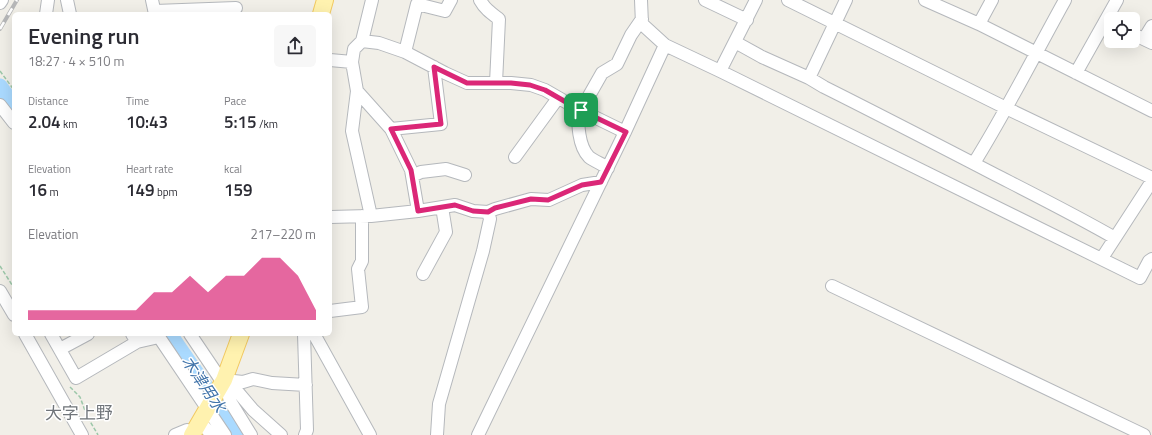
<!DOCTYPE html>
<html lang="en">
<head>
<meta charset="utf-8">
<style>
	:root { --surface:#fff; --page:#f7f7f7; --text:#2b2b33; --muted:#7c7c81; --accent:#db2777 }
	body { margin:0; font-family:"Titillium Web","Noto Sans JP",sans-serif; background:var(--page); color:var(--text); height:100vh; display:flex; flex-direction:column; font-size:15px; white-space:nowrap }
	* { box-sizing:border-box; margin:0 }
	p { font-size:13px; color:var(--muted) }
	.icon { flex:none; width:22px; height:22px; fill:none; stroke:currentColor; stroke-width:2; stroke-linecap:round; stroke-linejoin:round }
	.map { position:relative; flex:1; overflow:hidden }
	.sheet { position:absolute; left:12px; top:12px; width:320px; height:324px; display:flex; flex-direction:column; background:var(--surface); border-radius:6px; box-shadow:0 4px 16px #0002 }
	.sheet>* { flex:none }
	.tools { position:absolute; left:1104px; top:12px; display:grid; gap:8px }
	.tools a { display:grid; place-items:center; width:36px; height:36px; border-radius:6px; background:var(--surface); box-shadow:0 4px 16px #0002; font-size:20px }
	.pin { position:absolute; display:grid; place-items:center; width:34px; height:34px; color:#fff; margin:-17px; border-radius:8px; box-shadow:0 2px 6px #0006 }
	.round { display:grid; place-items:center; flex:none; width:42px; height:42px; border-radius:6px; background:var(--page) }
	.head { display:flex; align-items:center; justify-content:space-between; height:68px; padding:0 16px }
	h1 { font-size:22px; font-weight:600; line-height:30px }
	.metrics { display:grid; grid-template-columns:repeat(3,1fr); gap:6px; height:68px; padding:4px 16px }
	.metrics div { display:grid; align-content:center }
	.metrics b { font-size:17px; font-weight:600 }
	.metrics small { font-size:11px; font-weight:400 }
	.metrics p { font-size:11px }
	.chart { height:112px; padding:8px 16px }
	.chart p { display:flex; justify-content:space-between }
	.chart svg { width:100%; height:72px; margin-top:4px; fill:var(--accent); opacity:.7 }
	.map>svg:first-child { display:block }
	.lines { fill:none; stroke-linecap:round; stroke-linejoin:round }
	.river { stroke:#aadaff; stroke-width:15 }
	.minor-casing { stroke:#b5b8bc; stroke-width:14 }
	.major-casing { stroke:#f2c960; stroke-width:18 }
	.path { stroke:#9cc7a9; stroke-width:1.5; stroke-dasharray:4 2; stroke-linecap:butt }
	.minor { stroke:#fff; stroke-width:12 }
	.major { stroke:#fff2af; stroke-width:16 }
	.rail-casing { stroke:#b6b7b8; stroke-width:4 }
	.rail { stroke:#fff; stroke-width:2.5; stroke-dasharray:8; stroke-linecap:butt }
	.route-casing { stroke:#fff; stroke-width:8 }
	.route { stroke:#db2777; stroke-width:5 }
	.labels { text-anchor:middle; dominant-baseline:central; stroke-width:3; stroke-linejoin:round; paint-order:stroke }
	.water-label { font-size:16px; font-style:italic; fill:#4174aa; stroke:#fff }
	.quarter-label { font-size:17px; fill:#70757a; stroke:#fff }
</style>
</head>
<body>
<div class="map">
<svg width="1152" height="435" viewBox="0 0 1152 435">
	<rect width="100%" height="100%" fill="#f1efe8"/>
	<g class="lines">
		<!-- river -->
		<path class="river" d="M0 86 14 105
			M170 334 227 417 237 435"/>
		<!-- minor casing -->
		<g class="minor-casing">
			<path id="minor" d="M67 0 70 14
				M152 0 155 14
				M480 0C485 9 491 13 499 19L496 83
				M641 0 642 24 665 45 720 71 1140 278 1149 261 1152 259
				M705 0 747 20
				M788 0 1006 108 1152 178
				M925 0 979 24 1152 111
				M0 3 2 0
				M155 11 236 8
				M46 14 48 0
				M979 24 992 0
				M1133 34 1152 43
				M1144 39 1152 26
				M362 41 372 0
				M735 42 762 57 809 78 824 87C880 115 936 144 992 173 1033 194 1075 215 1115 238
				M405 52 417 4 445 11 451 0
				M330 60 352 62 354 49 362 41 379 43 405 52 445 73 467 83H511L531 85 545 90 578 109 625 132
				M352 62 357 91 391 129 411 170 418 211 371 216 352 131 357 91
				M720 71 756 0
				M1076 73 1117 0
				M809 78 846 0
				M0 105 14 123
				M578 109C578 123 578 146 589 157 594 161 602 164 608 168
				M581 110 602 73 617 64 631 35 642 19
				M391 129 441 124 434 67
				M515 157 558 98
				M974 163C1007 110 1035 54 1065 0
				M412 176 421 172 446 169 465 175
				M418 211 455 205 473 211 488 212 495 209 531 199 549 200 582 185 601 182
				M330 217 369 216
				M1102 258 1152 181
				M423 274 446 232 442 207
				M832 286 1144 435
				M0 291 14 315
				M330 311 362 307 358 269 362 261V216
				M25 334 82 435
				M51 334 76 378 137 342
				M132 334 137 342 159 337
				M157 334 225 435
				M190 334 219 377 237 391 253 410 281 435
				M304 334 307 430 305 435
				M314 334 370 435
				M60 349 88 334
				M224 380 243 382 253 379 272 383 306 385
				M225 381 230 401 251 435
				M200 422 212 435
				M175 435 187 430 193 433
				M437 435 439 404 483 251 490 219 488 212
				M478 435 625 132 665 45"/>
		</g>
		<!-- major casing -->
		<g class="major-casing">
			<path id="major" d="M321 14 325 0
				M192 435 224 380 241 334"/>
		</g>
		<!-- path -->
		<path class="path" d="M0 71 14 90
			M0 266 14 288
			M70 387 80 397 87 416 98 435"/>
		<!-- minor -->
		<use href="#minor" class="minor"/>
		<!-- major -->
		<use href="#major" class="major"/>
		<!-- rail casing -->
		<g class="rail-casing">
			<path id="rail" d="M0 29 17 0"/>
		</g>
		<!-- rail -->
		<use href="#rail" class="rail"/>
	</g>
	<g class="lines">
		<!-- route casing -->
		<g class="route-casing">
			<path id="route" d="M434 67 467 83H511L530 85 545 90 578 109 626 132 601 182 582 185 548 200 531 199 495 208 488 212 473 211 455 205 418 211 411 170 391 129 441 124Z"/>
		</g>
		<!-- route -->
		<use href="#route" class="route"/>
	</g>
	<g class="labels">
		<!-- water labels -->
		<g class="water-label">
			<text transform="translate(204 384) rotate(56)">木津用水</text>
		</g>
		<!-- quarter labels -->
		<g class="quarter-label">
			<text x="79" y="413">大字上野</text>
		</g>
	</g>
</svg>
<div class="tools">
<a><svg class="icon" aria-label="locate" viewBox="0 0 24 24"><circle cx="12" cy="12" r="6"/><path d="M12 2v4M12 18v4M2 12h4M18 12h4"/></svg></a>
</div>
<div class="pin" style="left:581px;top:110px;background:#1e9e55"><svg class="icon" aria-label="arrive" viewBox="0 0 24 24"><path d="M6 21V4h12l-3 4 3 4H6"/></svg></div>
<section class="sheet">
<div class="head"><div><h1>Evening run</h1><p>18:27 · 4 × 510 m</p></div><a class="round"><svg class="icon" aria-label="share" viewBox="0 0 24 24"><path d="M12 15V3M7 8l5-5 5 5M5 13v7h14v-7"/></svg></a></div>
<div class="metrics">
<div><p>Distance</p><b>2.04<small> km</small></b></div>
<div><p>Time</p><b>10:43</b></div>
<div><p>Pace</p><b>5:15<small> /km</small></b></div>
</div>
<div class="metrics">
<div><p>Elevation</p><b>16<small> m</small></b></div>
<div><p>Heart rate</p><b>149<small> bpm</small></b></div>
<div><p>kcal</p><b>159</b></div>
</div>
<div class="chart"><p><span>Elevation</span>217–220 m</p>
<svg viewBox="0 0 160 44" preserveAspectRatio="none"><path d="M0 44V38L10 38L20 38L30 38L40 38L50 38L60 38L70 27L80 27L90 17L100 27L110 17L120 17L130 6L140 6L150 17L160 38V44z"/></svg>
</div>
</section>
</div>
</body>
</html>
